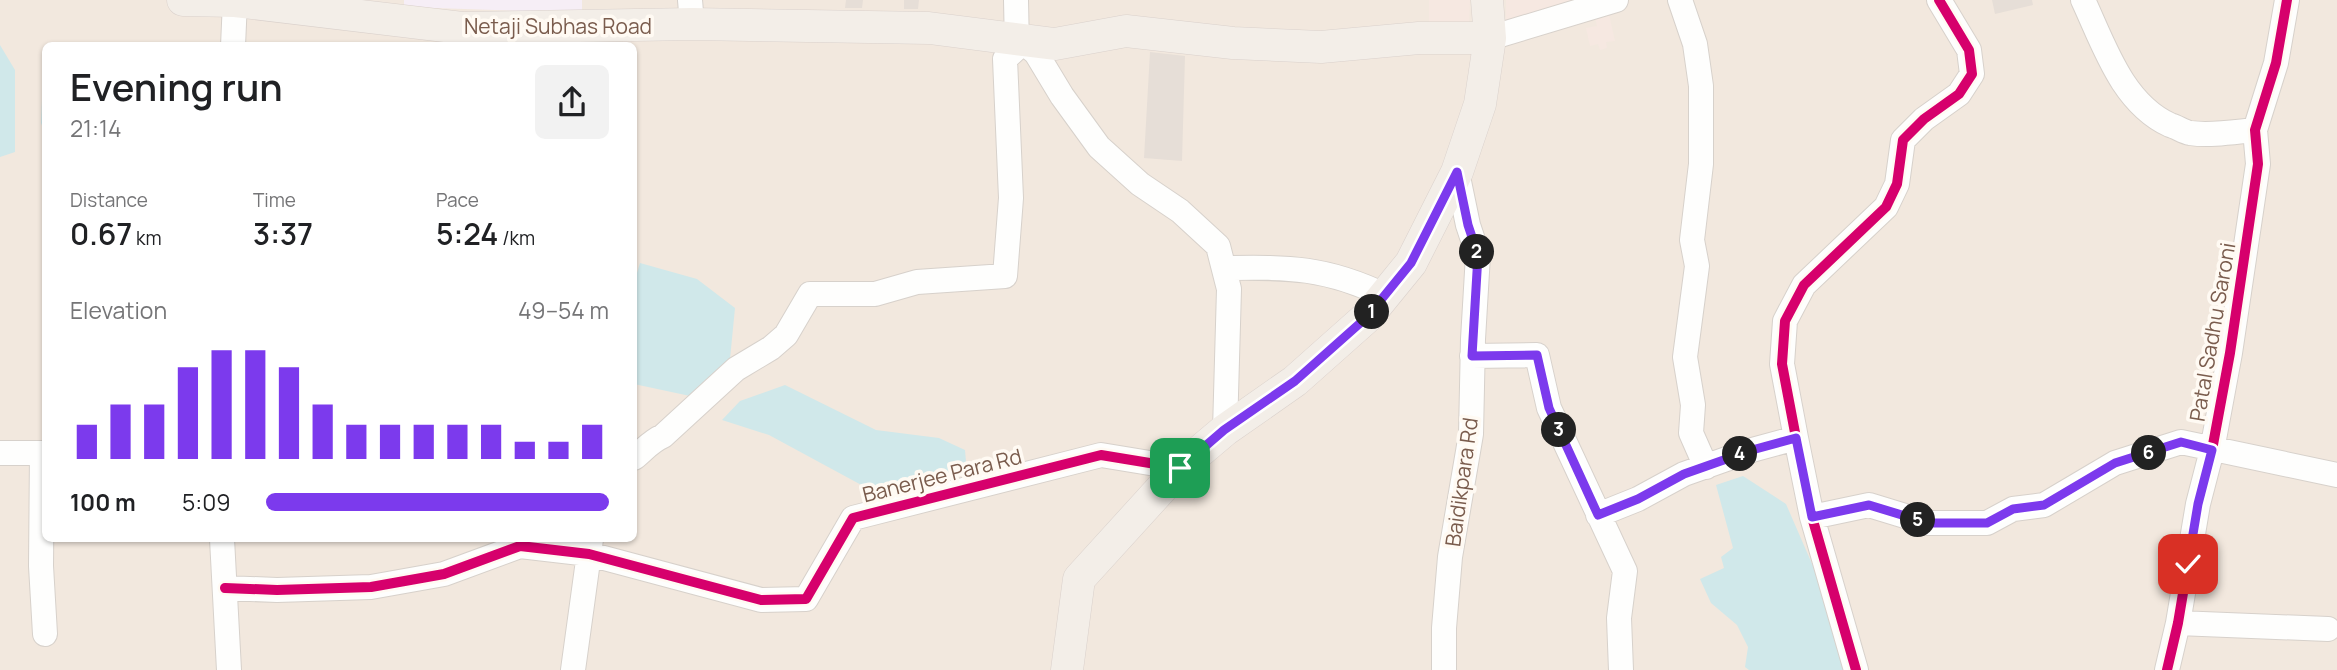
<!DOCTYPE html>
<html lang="en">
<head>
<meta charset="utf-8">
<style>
	:root { --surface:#fff; --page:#f2f2f2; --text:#202124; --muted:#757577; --accent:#7c3aed }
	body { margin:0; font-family:Manrope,sans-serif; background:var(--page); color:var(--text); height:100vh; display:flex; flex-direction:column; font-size:26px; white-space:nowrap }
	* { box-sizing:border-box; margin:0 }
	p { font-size:23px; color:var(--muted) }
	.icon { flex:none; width:38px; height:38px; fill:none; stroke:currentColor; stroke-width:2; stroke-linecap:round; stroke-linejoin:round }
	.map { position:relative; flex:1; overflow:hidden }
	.drawer { position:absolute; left:42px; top:42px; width:595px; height:500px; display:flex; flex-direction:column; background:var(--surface); border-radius:10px; box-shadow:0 2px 5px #0004 }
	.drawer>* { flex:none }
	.pin { position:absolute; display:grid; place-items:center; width:60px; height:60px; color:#fff; margin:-30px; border-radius:14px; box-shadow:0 4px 10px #0006 }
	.km { position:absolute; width:35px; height:35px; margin:-18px; border-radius:50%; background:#222; color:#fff; font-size:19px; line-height:35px; text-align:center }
	.round { display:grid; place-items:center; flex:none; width:74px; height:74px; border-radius:10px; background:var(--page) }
	.headline { display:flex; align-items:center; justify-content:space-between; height:119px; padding:0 28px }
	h1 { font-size:38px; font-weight:600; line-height:52px }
	.stats { display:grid; grid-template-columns:repeat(3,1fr); gap:10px; height:119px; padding:7px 28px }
	.stats div { display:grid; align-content:center }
	.stats b { font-size:30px; font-weight:600 }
	.stats small { font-size:19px; font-weight:400 }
	.stats p { font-size:19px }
	.chart { height:196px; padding:14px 28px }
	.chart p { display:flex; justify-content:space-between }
	.chart svg { width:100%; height:126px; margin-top:7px; stroke:var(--accent); stroke-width:6 }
	ul { padding:0 28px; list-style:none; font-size:23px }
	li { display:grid; grid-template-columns:112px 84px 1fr; align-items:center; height:52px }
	li i { height:18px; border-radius:9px; background:var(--accent) }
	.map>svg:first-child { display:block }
	.residential { fill:#f2e8de; fill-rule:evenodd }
	.commercial { fill:#f6e8e1 }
	.education { fill:#f6eef6 }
	.water { fill:#d0e8ea }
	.building { fill:#e6ded7 }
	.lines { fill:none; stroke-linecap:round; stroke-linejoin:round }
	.minor-casing { stroke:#d7d1cb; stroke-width:26 }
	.major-casing { stroke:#dad1cc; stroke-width:33 }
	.minor { stroke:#fefefd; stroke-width:24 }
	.major { stroke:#f3eee8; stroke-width:32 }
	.cycleway-casing { stroke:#fffaf3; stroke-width:15 }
	.cycleway { stroke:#d6006c; stroke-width:10 }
	.route-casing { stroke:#fff; stroke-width:14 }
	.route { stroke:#7c3aed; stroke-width:9 }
	.labels { text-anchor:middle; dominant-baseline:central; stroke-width:7; stroke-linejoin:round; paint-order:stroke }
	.street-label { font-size:21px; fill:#7a5c4d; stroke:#fffaf3 }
</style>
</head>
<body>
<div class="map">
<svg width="2337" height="670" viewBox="0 0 2337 670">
	<rect width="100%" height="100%" fill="#f9f5f0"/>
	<!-- residential -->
	<path class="residential" d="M0 0H2337V670H0ZM46 46H634V539H46Z"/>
	<!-- commercial -->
	<path class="commercial" d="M1429 0H1470L1469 27 1429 30Z
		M1506 0H1594L1506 23Z
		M1608 10 1615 41 1606 42 1607 48 1600 50 1598 44 1590 46 1586 28 1597 26 1594 14Z"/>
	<!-- education -->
	<path class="education" d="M404 0H582V13L404 7Z"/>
	<!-- water -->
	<path class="water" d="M0 45 15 70V152L0 157Z
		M44 53H46L45 133 41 123Z
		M640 263 697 279 735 308 730 359 690 396 634 384V273H637Z
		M785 385 876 430 939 438 965 450 966 462 935 483 878 494 769 435 722 420 740 401Z
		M1743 476 1786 504 1816 573 1848 670H1749L1745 667 1748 647 1737 625 1711 603 1700 579 1724 568 1721 557 1733 548 1716 485Z"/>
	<!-- building -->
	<path class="building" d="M846 0H863L862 8H845Z
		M904 0H919L918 9H904Z
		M1992 0H2032L2033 5 1995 14Z
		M1150 52 1185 56 1182 161 1144 158Z"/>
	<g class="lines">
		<!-- minor casing -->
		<g class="minor-casing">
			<path id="minor" d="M690 0 692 24
				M1680 0 1695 44 1701 86V164L1692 240 1697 266 1685 357 1693 405 1691 433 1706 467
				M2083 0C2104 45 2122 103 2170 125 2177 127 2184 132 2190 133 2211 136 2234 132 2255 130
				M1018 38 1036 53 1062 96 1099 147 1140 184 1180 211 1218 246 1229 289 1225 430
				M1490 38 1616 0
				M233 46 235 1
				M1224 268C1289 267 1326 267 1386 296
				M1472 356 1537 355 1549 408 1625 571 1619 618 1621 670
				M0 453H46
				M42 453 41 566 45 634
				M634 458C644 450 651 441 663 436L736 369 771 348 786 335 810 294H875L917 282 1005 276 1011 198 1005 59 1017 48 1016 0
				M1598 515 1638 499 1684 474 1752 450 1796 438
				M1812 517 1869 505 1928 523H1987L2013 509 2044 505 2115 463 2181 442 2337 475
				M222 539 229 670
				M225 588 277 590 371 587 444 574 520 546 589 554 761 600 806 599 853 518 1101 455 1180 468
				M2178 623 2328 629
				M573 670 591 539
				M1444 670V628L1450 557 1471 434 1473 339 1478 255 1468 225 1457 172
				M1856 670 1812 517 1796 438 1782 364 1785 321 1804 285 1886 207 1897 184 1903 140 1924 119 1959 94 1972 74 1969 50 1939 0
				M2167 670 2178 623 2198 504 2212 450 2230 353 2258 164 2255 130 2276 63 2287 0"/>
		</g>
		<!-- major casing -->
		<g class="major-casing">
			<path id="major" d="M183 0 235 1 462 28 692 24 929 28 1055 44 1126 31 1233 43 1321 47 1419 38H1490
				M1067 670 1079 579 1180 468 1225 430 1295 381 1367 317 1411 263 1457 172 1480 104 1490 38 1487 0"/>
		</g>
		<!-- minor -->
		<use href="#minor" class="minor"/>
		<!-- major -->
		<use href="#major" class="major"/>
		<!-- cycleway casing -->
		<g class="cycleway-casing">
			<path id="cycleway" d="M225 588 277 590 371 587 444 574 520 546 589 554 761 600 806 599 853 518 1101 455 1180 468
				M1856 670 1812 517 1796 438 1782 364 1785 321 1804 285 1886 207 1897 184 1903 140 1924 119 1959 94 1972 74 1969 50 1939 0
				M2167 670 2178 623 2198 504 2212 450 2230 353 2258 164 2255 130 2276 63 2287 0"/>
		</g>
		<!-- cycleway -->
		<use href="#cycleway" class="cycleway"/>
	</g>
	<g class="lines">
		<!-- route casing -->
		<g class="route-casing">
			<path id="route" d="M1180 468 1224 430 1295 381 1367 317 1411 263 1457 172 1468 225 1478 255 1472 356 1537 355 1549 408 1598 515 1638 499 1684 474 1752 450 1796 438 1812 517 1869 505 1928 523H1987L2013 509 2044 505 2115 463 2181 442 2212 450 2198 504 2188 564"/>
		</g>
		<!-- route -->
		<use href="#route" class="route"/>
	</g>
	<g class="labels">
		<!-- street labels -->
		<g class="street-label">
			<text x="558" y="26">Netaji Subhas Road</text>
			<text transform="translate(2212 332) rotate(-80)">Patal Sadhu Saroni</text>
			<text transform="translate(942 475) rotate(-14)">Banerjee Para Rd</text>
			<text transform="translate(1461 482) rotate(-82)">Baidikpara Rd</text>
		</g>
	</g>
</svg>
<div class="pin" style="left:1180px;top:468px;background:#1e9e55"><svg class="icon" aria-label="arrive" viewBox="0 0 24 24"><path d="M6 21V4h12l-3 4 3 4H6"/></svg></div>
<div class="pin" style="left:2188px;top:564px;background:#d93025"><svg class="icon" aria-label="check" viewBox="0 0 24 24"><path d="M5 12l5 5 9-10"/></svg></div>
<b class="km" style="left:1372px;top:312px">1</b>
<b class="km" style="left:1477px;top:252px">2</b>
<b class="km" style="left:1559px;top:430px">3</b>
<b class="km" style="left:1740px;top:454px">4</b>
<b class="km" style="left:1918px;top:520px">5</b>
<b class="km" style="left:2149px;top:453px">6</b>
<section class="drawer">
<div class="headline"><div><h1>Evening run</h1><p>21:14</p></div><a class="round"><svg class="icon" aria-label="share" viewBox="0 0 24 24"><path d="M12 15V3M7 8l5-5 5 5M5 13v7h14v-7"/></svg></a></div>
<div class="stats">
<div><p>Distance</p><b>0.67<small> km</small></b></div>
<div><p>Time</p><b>3:37</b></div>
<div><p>Pace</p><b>5:24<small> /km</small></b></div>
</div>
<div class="chart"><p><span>Elevation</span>49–54 m</p>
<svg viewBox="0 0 160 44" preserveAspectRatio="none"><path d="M5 44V32M15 44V25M25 44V25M35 44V12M45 44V6M55 44V6M65 44V12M75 44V25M85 44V32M95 44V32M105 44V32M115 44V32M125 44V32M135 44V38M145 44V38M155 44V32"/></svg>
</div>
<ul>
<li><b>100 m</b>5:09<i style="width:100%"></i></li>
</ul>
</section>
</div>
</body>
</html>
